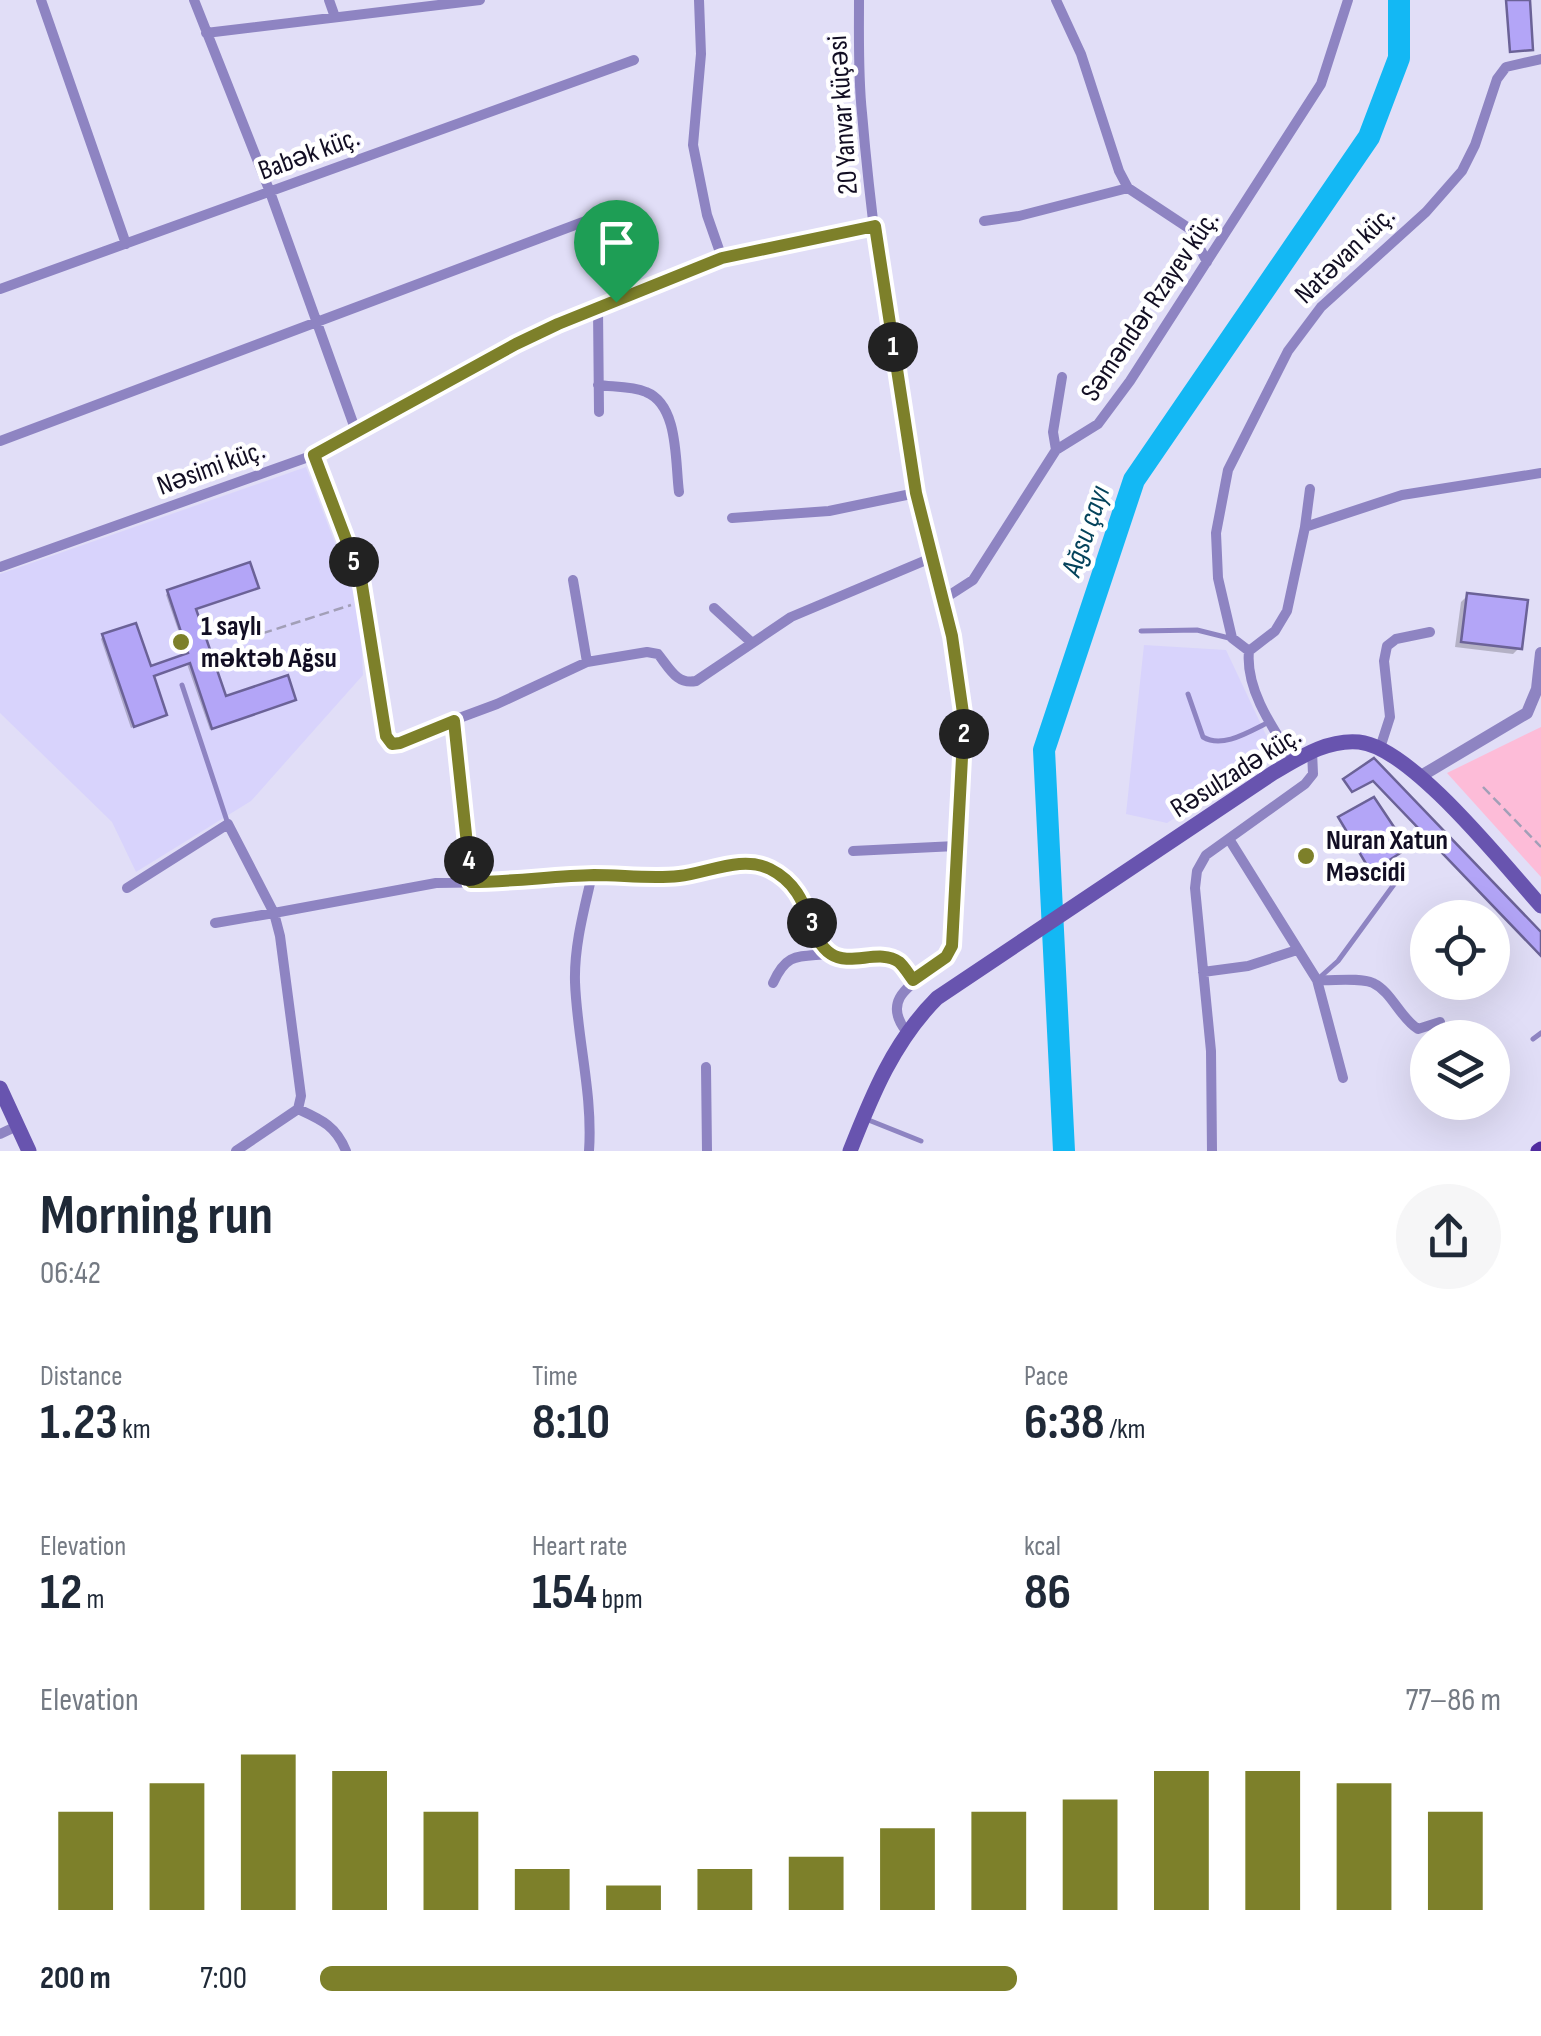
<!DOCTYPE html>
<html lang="en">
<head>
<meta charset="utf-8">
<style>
	:root { --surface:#fff; --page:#f6f6f7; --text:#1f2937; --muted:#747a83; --accent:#7d802a }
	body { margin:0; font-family:"Sofia Sans Condensed",sans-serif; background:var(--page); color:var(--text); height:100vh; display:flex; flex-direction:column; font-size:38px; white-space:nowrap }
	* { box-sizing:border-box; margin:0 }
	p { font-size:32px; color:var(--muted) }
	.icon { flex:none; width:55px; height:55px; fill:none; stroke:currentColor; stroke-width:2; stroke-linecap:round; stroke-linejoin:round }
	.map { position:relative; height:1151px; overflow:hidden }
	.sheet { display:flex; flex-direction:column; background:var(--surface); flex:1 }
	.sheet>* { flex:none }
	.buttons { position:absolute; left:1410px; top:900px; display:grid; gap:20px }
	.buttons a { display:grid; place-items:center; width:100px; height:100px; border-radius:50%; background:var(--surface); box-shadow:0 10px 40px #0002; font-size:50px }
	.pin { position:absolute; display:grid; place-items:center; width:85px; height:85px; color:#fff; margin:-102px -42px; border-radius:50% 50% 50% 0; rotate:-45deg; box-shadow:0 0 10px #0007 }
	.pin .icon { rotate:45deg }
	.km { position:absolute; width:50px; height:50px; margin:-25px; border-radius:50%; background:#222; color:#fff; font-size:28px; line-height:50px; text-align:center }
	.round { display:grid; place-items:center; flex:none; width:105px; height:105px; border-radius:52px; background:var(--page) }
	.headline { display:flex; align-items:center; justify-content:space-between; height:170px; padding:0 40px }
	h1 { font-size:55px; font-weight:700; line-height:75px }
	.stats { display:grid; grid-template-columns:repeat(3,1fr); gap:15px; height:170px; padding:10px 40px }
	.stats div { display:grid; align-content:center }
	.stats b { font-size:50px; font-weight:700 }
	.stats small { font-size:28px; font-weight:400 }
	.stats p { font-size:28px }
	.chart { height:280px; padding:20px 40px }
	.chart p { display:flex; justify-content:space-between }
	.chart svg { width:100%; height:180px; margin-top:10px; stroke:var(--accent); stroke-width:6 }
	ul { padding:0 40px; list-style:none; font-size:32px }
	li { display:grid; grid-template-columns:160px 120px 1fr; align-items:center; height:75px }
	li i { height:25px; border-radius:12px; background:var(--accent) }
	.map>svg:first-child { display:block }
	.built { fill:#d8d3fc }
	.green { fill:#fdbcd8 }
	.shadow { fill:#0003 }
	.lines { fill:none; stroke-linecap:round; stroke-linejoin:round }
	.river { stroke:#13b8f4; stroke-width:22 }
	.building { fill:#b3a5f7; stroke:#6b6297; stroke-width:2.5 }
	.path { stroke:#a29fb7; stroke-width:2.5; stroke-dasharray:10 5; stroke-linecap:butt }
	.service { stroke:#8e84c2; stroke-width:5 }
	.minor { stroke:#8e84c2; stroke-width:10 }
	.tertiary { stroke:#8e84c2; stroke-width:12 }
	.secondary { stroke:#6854af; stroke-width:15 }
	.primary { stroke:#502b9f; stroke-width:15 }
	.route-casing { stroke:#fff; stroke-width:20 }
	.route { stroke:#7d802a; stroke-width:12 }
	.poi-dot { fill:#7d802a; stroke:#fff; stroke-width:4 }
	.labels { text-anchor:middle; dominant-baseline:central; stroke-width:9; stroke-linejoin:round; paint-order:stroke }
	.street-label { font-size:28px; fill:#120e23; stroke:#fff }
	.poi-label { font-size:28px; font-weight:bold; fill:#120e23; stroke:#fff; text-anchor:start }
	.water-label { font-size:30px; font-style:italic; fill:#04435b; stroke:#fff }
</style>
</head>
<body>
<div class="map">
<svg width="1541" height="1151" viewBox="0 0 1541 1151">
	<rect width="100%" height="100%" fill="#e1def7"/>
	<!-- built -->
	<path class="built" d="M306 467 360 609 363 675 251 801 136 872 112 822 0 713V574Z
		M1144 645 1226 650 1275 754 1167 823 1126 814Z"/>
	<!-- green -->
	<path class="green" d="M1541 727V877L1447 773Z"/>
	<!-- shadow -->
	<path class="shadow" d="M254 589 194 610 224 699 293 700 210 730 187 664 151 676 164 714 131 728 101 639 103 636 149 669 187 656 166 595 168 592Z
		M1468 595 1519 648 1513 654 1455 647 1461 602Z
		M1374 761 1541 936 1540 956 1371 780 1351 791 1344 781Z"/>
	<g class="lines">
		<!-- river -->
		<path class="river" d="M1064 1151 1044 750 1134 480 1369 137 1399 58V0"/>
	</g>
	<!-- building -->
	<path class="building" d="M1506 0H1530L1533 50 1510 52Z
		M250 562 259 588 196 609 226 696 288 675 296 700 212 729 190 663 154 676 167 715 134 727 102 634 136 623 151 666 188 653 167 590Z
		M1467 593 1528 600 1522 649 1461 642Z
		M1374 758 1541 932V956L1373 781 1352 792 1343 779Z
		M1374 797 1408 848 1371 872 1338 817Z"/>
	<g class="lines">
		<!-- path -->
		<path class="path" d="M248 638 351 605
			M1483 787 1541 847"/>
		<!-- service -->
		<path class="service" d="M1141 631 1197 630 1229 638
			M182 685 228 824
			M1188 694 1203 737C1223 749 1250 731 1269 722
			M1318 979 1338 961 1406 868
			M1533 1039 1541 1033
			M866 1119 921 1141"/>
		<!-- minor -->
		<path class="minor" d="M41 0 126 244
			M194 0 270 192 357 434
			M329 0 335 17
			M699 0 701 54 693 145 707 215 722 258
			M859 0C859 38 858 76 862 113 873 243 893 375 918 503 932 575 956 643 964 717 970 774 956 833 952 890 951 908 954 926 952 943 947 975 871 986 906 1031
			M1056 0 1081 54 1119 171 1128 188 1190 229 1207 262
			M206 33 480 0
			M984 221 1019 216 1128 188
			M0 289 634 60
			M598 309 599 412
			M598 385C613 387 632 386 646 392 679 405 675 462 679 492
			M0 441 623 207
			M1056 450 1053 432 1062 377
			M314 455 361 579 378 700 386 736 392 743 497 704 587 662 647 652 658 654C670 669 677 685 696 681L791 617 931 558
			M732 518 829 511 916 493
			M1305 527 1310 489
			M0 567 314 455 357 434 516 343 558 324 722 258 821 235 875 226
			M573 580 587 662
			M942 600 973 580 1056 450 1098 424 1130 381 1321 84 1348 0
			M714 608 751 642
			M1249 651 1232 638 1218 578 1216 533 1228 470 1288 351 1321 307 1426 212 1462 171 1475 145 1497 79 1506 67 1541 59
			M454 721 471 882
			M1380 748 1390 717 1384 661 1387 646 1396 639 1430 632
			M1294 761C1274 730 1245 690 1249 651L1275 631 1287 611 1305 527 1402 495 1541 473
			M1229 839 1317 980 1343 1078
			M853 851 956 846
			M127 888 228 824 274 913 215 923
			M1203 972 1248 966 1297 950
			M1317 980C1333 981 1359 977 1373 983 1392 992 1400 1018 1418 1029L1440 1022
			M773 983C787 952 798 957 829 954
			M706 1067 707 1151
			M298 1109C322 1120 336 1126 346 1151
			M0 1134 17 1126
			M236 1151 298 1109 301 1096 280 936 274 913 436 883 506 882 592 875 682 876 751 863 769 868 792 885 803 900 819 940 829 954 838 957 887 958 899 962 913 980
			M589 1151C593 1094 577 1038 575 982 574 946 584 910 592 875
			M1212 1151 1211 1051 1195 888 1197 871 1206 855 1305 784 1313 774 1312 751"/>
		<!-- tertiary -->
		<path class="tertiary" d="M1421 776 1527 713 1537 689 1541 653"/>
		<!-- secondary -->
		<path class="secondary" d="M0 1088 29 1151
			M850 1151C872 1095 894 1041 937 998L1273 773C1299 758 1327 739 1359 742 1411 747 1504 865 1541 906"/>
		<!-- primary -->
		<path class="primary" d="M1538 1151 1541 1149"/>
	</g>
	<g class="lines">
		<!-- route casing -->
		<g class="route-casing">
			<path id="route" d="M875 226 916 493 952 636 964 720 952 946 946 957 913 980C909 975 904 966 899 962 880 948 850 967 831 954 805 937 814 891 770 869 742 855 708 873 679 876 651 879 622 875 594 875 553 876 512 882 471 882L454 721 400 743 392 744 386 736 361 579 314 455 516 344 558 324 722 258Z"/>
		</g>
		<!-- route -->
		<use href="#route" class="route"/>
	</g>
	<!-- markers -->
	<g class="poi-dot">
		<circle cx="181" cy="642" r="10"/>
		<circle cx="1306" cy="856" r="10"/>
	</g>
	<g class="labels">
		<!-- street labels -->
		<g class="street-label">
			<text transform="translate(843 115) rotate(-94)">20 Yanvar küçəsi</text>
			<text transform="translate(309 154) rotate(-20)">Babək küç.</text>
			<text transform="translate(1345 255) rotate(-44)">Natəvan küç.</text>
			<text transform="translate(1150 306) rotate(-56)">Səməndər Rzayev küç.</text>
			<text transform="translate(211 468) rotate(-20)">Nəsimi küç.</text>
			<text transform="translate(1236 772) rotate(-32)">Rəsulzadə küç.</text>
		</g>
		<!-- poi labels -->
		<g class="poi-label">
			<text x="201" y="626">1 saylı<tspan x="201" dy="32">məktəb Ağsu</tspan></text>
			<text x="1326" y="840">Nuran Xatun<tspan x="1326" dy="32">Məscidi</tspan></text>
		</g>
		<!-- water labels -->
		<g class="water-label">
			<text transform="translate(1086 531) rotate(-71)">Ağsu çayı</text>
		</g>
	</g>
</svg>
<div class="buttons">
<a><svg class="icon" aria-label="locate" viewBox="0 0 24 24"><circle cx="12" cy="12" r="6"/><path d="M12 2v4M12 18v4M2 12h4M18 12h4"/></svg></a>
<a><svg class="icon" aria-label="layers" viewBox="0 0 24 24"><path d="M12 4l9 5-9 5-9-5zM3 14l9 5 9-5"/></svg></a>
</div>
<div class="pin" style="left:616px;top:302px;background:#1e9e55"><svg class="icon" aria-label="arrive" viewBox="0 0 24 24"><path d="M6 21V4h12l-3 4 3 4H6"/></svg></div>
<b class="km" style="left:893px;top:347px">1</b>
<b class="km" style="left:964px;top:734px">2</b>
<b class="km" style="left:812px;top:923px">3</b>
<b class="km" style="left:469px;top:861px">4</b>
<b class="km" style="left:354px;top:562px">5</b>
</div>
<section class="sheet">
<div class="headline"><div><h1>Morning run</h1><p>06:42</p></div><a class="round"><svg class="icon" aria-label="share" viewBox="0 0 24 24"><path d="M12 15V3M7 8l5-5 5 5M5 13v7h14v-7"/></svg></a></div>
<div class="stats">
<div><p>Distance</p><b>1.23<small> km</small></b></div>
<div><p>Time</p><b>8:10</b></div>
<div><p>Pace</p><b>6:38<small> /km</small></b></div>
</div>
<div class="stats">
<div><p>Elevation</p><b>12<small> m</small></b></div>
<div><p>Heart rate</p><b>154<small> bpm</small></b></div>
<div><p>kcal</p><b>86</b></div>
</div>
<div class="chart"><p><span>Elevation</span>77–86 m</p>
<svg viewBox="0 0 160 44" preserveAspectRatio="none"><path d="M5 44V20M15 44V13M25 44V6M35 44V10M45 44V20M55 44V34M65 44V38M75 44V34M85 44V31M95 44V24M105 44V20M115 44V17M125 44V10M135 44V10M145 44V13M155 44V20"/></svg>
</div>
<ul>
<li><b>200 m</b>7:00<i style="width:59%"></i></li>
</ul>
</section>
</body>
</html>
